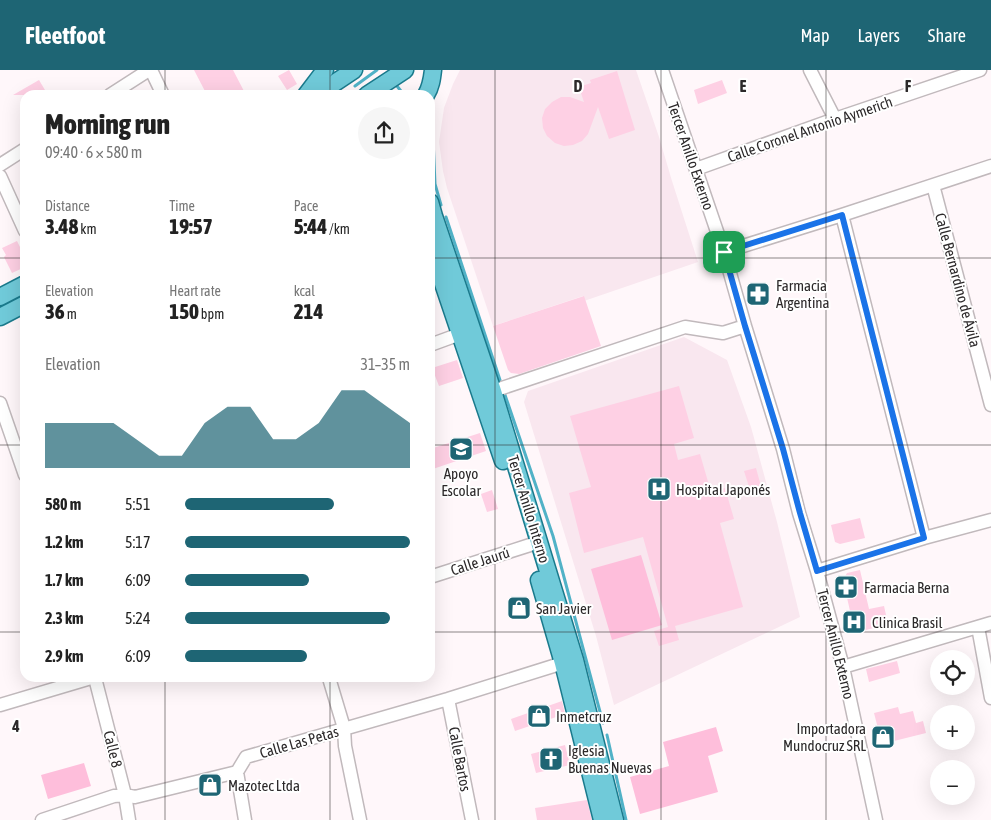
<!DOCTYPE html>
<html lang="en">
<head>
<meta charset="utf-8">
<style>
	:root { --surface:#fff; --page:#f6f6f6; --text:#222; --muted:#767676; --accent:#1e6574 }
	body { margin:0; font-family:"Asap Condensed",sans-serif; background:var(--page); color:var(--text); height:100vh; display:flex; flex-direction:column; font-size:19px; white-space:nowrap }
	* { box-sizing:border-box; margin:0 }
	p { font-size:16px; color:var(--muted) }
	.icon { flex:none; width:28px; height:28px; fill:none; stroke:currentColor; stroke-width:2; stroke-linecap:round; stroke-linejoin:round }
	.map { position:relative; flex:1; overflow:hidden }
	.side { position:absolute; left:20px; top:20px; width:415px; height:592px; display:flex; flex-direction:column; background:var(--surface); border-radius:15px; box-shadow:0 5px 20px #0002 }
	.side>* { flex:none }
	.fabs { position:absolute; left:930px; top:580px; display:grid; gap:10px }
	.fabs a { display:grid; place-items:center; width:45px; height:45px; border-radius:50%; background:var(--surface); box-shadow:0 5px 20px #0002; font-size:25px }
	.pin { position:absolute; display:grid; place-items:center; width:42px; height:42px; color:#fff; margin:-21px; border-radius:10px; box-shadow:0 2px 8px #0006 }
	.round { display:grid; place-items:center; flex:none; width:52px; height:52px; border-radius:26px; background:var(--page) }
	.head { display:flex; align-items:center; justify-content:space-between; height:85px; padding:0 25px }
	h1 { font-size:28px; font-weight:800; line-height:38px }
	.figures { display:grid; grid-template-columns:repeat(3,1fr); gap:8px; height:85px; padding:5px 25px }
	.figures div { display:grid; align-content:center }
	.figures b { font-size:21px; font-weight:800 }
	.figures small { font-size:14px; font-weight:400 }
	.figures p { font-size:14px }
	.chart { height:140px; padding:10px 25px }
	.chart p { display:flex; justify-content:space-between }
	.chart svg { width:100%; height:90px; margin-top:5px; fill:var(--accent); opacity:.7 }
	ul { padding:0 25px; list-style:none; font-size:16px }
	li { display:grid; grid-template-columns:80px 60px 1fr; align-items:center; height:38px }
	li i { height:12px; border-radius:6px; background:var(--accent) }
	header { display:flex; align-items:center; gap:30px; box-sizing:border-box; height:70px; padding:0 25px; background:var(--accent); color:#fff }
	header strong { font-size:24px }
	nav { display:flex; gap:28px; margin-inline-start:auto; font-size:18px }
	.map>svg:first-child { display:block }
	.built { fill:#f9e7ef }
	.green { fill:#febedb }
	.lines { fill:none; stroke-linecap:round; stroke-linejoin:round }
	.stream { stroke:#51b2c7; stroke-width:3 }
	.building { fill:#fed0e4 }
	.minor-casing { stroke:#c1b9bc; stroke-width:15 }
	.major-casing { stroke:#1a7a8c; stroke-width:19 }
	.minor { stroke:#fff; stroke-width:12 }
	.major { stroke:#70cad9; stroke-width:16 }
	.route-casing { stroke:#fff; stroke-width:10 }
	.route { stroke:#1a73e8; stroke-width:6 }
	.grid { fill:none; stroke:#2c292a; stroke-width:1; stroke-opacity:0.55 }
	.labels { text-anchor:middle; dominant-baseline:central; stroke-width:4; stroke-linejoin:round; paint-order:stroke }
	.street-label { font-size:15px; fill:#2c292a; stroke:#fff }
	.poi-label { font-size:15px; fill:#2c292a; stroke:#fff; text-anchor:start }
	.grid-label { font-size:16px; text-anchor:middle; font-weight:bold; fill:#2c292a; stroke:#fff; stroke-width:4; stroke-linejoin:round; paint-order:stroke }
</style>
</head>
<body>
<header>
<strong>Fleetfoot</strong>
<nav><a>Map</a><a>Layers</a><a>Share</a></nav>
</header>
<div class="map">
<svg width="991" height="750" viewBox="0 0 991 750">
	<rect width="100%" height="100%" fill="#fff7fa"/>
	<!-- built -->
	<path class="built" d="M460 0H636L659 67 672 111 698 192 584 231 583 226 493 256 447 118 443 101 439 72 444 38 453 14Z
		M684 267 727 290 751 357 777 452 800 547 614 635 596 566 524 332 528 321Z"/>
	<!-- green -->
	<path class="green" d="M641 485 662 555 612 570 591 499Z
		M716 657 723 681 708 686 718 722 640 744 630 707 669 696 663 672Z
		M84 693 91 716 48 729 41 705Z"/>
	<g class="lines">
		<!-- stream -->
		<path class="stream" d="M355 16 377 0
			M397 16 404 25
			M431 65 433 68 435 114 441 135
			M446 147 500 310
			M504 322 553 466 603 653
			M607 665 626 750"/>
	</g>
	<!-- building -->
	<path class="building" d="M194 0H233L246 25H207Z
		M289 0 297 14 287 20 278 6Z
		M617 1 635 60 609 69 598 37 588 64 582 71 573 75 564 76 555 73 547 66 543 58 542 48 545 39 552 32 561 27H570L584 32 579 17 591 13 590 10Z
		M39 10 48 25H13Z
		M722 10 727 23 698 34 694 20Z
		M17 171 25 187V197L12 203 4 187 6 185 2 178Z
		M584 226 601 276 519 304 511 303 508 300 493 256Z
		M457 290 463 308 439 316 432 298Z
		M679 316 694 368 674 374 678 390 700 384 711 422 725 418 734 449 720 453 743 537 675 556 679 570 659 576 654 561 668 557 643 467 584 483 569 423 591 417 570 346Z
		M480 363 486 381 430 400V379Z
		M756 398 762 420 751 423 744 401Z
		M492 420 498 439 487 442 481 424Z
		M860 448 865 468 840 474 835 472 831 455Z
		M860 500 869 539 884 536 888 554 855 563 843 510 847 503Z
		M525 527 530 545 513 550 508 531Z
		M897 591 900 603 869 612 866 599Z
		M562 631 565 644 515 661 511 649Z
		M898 637 900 644 913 641 916 653 923 651 926 663 882 674 874 643Z
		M565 675 570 695 536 703 531 684Z
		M587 730 592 750H537L535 738Z"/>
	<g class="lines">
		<!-- minor casing -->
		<g class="minor-casing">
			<path id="minor" d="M151 0 163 25
				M662 0 724 182 745 256 783 379 799 443 817 501 843 597 876 750
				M810 0 835 49
				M110 25 149 0
				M0 95 25 79
				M696 99 835 49 980 0
				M0 106 25 161
				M933 115 991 335
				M842 145 924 468
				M724 182 842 145 991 96
				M430 275 460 264
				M493 321 685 257 723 263 745 256
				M0 333 25 405
				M817 501 924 468 991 450
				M430 507 530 475
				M978 557 991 628
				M843 597 991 553
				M95 608 125 725 129 750
				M329 608 344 658 345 676 360 750
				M448 629 472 750
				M0 635 91 608
				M237 702 245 750
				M42 750 114 726 125 725 135 727 237 702 246 687 448 629 563 593"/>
		</g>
		<!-- major casing -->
		<g class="major-casing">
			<path id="major" d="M306 25 325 0
				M319 25 336 12 354 0
				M367 25 405 0
				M426 25C431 17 432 9 433 0
				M430 132 434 146 493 321 575 590 615 750
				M430 175 503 391
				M0 227 25 214
				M0 247 25 234
				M539 510 563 593 602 750"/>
		</g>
		<!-- minor -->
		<use href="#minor" class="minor"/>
		<!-- major -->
		<use href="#major" class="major"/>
	</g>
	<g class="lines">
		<!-- route casing -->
		<g class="route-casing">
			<path id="route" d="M842 145 924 468 817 501 800 443 783 379 745 256 724 182Z"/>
		</g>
		<!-- route -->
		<use href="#route" class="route"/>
	</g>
	<!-- grid -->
	<path class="grid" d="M165 0V25M330 0V25M495 0V750M661 0V750M826 0V750M0 188H25M430 188H991M0 375H25M430 375H991M0 562H25M430 562H991M165 608V750M330 608V750"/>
	<!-- icons -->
	<defs>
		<g id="pharmacy-square" transform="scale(1.25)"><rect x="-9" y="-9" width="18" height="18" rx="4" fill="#1e6574" stroke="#fff"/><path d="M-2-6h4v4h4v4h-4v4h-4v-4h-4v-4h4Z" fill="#fff"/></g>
		<g id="school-square" transform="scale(1.25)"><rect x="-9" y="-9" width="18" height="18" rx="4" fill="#1e6574" stroke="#fff"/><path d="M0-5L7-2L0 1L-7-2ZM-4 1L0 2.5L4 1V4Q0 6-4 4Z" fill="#fff"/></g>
		<g id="hospital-square" transform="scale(1.25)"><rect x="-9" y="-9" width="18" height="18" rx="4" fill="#1e6574" stroke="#fff"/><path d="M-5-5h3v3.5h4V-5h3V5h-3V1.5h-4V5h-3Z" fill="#fff"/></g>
		<g id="shop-square" transform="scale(1.25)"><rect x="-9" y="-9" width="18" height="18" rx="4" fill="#1e6574" stroke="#fff"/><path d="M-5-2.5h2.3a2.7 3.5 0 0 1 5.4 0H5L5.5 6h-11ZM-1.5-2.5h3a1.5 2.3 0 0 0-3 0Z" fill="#fff"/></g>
		<g id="church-square" transform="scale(1.25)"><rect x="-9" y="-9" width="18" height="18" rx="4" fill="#1e6574" stroke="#fff"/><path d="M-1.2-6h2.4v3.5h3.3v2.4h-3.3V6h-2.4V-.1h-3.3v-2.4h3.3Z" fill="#fff"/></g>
	</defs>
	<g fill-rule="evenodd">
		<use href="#pharmacy-square" x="758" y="224"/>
		<use href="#school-square" x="461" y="379"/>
		<use href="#hospital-square" x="659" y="419"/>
		<use href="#pharmacy-square" x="846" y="517"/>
		<use href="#shop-square" x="519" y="538"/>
		<use href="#hospital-square" x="854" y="552"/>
		<use href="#shop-square" x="539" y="646"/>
		<use href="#shop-square" x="883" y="667"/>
		<use href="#church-square" x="551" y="689"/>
		<use href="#shop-square" x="210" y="715"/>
	</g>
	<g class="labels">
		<!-- street labels -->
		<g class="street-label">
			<text transform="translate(810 59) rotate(-19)">Calle Coronel Antonio Aymerich</text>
			<text transform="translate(691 86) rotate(71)">Tercer Anillo Externo</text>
			<text transform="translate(958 210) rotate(75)">Calle Bernardino de Ávila</text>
			<text transform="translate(529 439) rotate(73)">Tercer Anillo Interno</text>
			<text transform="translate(480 491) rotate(-18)">Calle Jaurú</text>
			<text transform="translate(836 574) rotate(76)">Tercer Anillo Externo</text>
			<text transform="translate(299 672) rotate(-16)">Calle Las Petas</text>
			<text transform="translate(113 679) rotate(76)">Calle 8</text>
			<text transform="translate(460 689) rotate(79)">Calle Bartos</text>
		</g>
		<!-- poi labels -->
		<g class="poi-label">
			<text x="776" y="215">Farmacia<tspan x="776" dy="17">Argentina</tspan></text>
			<text x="461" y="403" text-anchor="middle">Apoyo<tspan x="461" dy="17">Escolar</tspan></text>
			<text x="676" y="419">Hospital Japonés</text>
			<text x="864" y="517">Farmacia Berna</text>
			<text x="536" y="538">San Javier</text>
			<text x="872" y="552">Clinica Brasil</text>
			<text x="556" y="646">Inmetcruz</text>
			<text x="866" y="658" text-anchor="end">Importadora<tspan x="866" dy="17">Mundocruz SRL</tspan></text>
			<text x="568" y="680">Iglesia<tspan x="568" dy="17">Buenas Nuevas</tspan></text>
			<text x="228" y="715">Mazotec Ltda</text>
		</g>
	</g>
	<g class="grid-label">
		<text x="578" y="22">D</text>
		<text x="743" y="22">E</text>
		<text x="908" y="22">F</text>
		<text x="16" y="662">4</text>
	</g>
</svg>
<div class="fabs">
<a><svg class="icon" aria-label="locate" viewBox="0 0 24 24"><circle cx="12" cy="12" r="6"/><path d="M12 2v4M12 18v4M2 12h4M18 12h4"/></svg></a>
<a>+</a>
<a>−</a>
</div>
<div class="pin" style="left:724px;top:182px;background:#1e9e55"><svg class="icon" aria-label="arrive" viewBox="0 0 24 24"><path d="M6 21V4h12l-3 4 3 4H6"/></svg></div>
<section class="side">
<div class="head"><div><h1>Morning run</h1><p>09:40 · 6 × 580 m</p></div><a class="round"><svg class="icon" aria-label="share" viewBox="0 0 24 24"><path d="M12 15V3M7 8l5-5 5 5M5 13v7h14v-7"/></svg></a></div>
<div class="figures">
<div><p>Distance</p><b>3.48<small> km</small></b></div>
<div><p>Time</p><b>19:57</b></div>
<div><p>Pace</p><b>5:44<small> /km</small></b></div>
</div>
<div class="figures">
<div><p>Elevation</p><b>36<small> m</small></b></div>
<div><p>Heart rate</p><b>150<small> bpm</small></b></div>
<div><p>kcal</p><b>214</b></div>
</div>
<div class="chart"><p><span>Elevation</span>31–35 m</p>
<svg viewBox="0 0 160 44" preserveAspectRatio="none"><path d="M0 44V22L10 22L20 22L30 22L40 30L50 38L60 38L70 22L80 14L90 14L100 30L110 30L120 22L130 6L140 6L150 14L160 22V44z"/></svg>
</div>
<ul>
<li><b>580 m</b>5:51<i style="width:66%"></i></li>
<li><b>1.2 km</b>5:17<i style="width:100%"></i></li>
<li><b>1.7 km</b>6:09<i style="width:55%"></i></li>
<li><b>2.3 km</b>5:24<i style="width:91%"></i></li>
<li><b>2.9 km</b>6:09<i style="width:54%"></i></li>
</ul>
</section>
</div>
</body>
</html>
